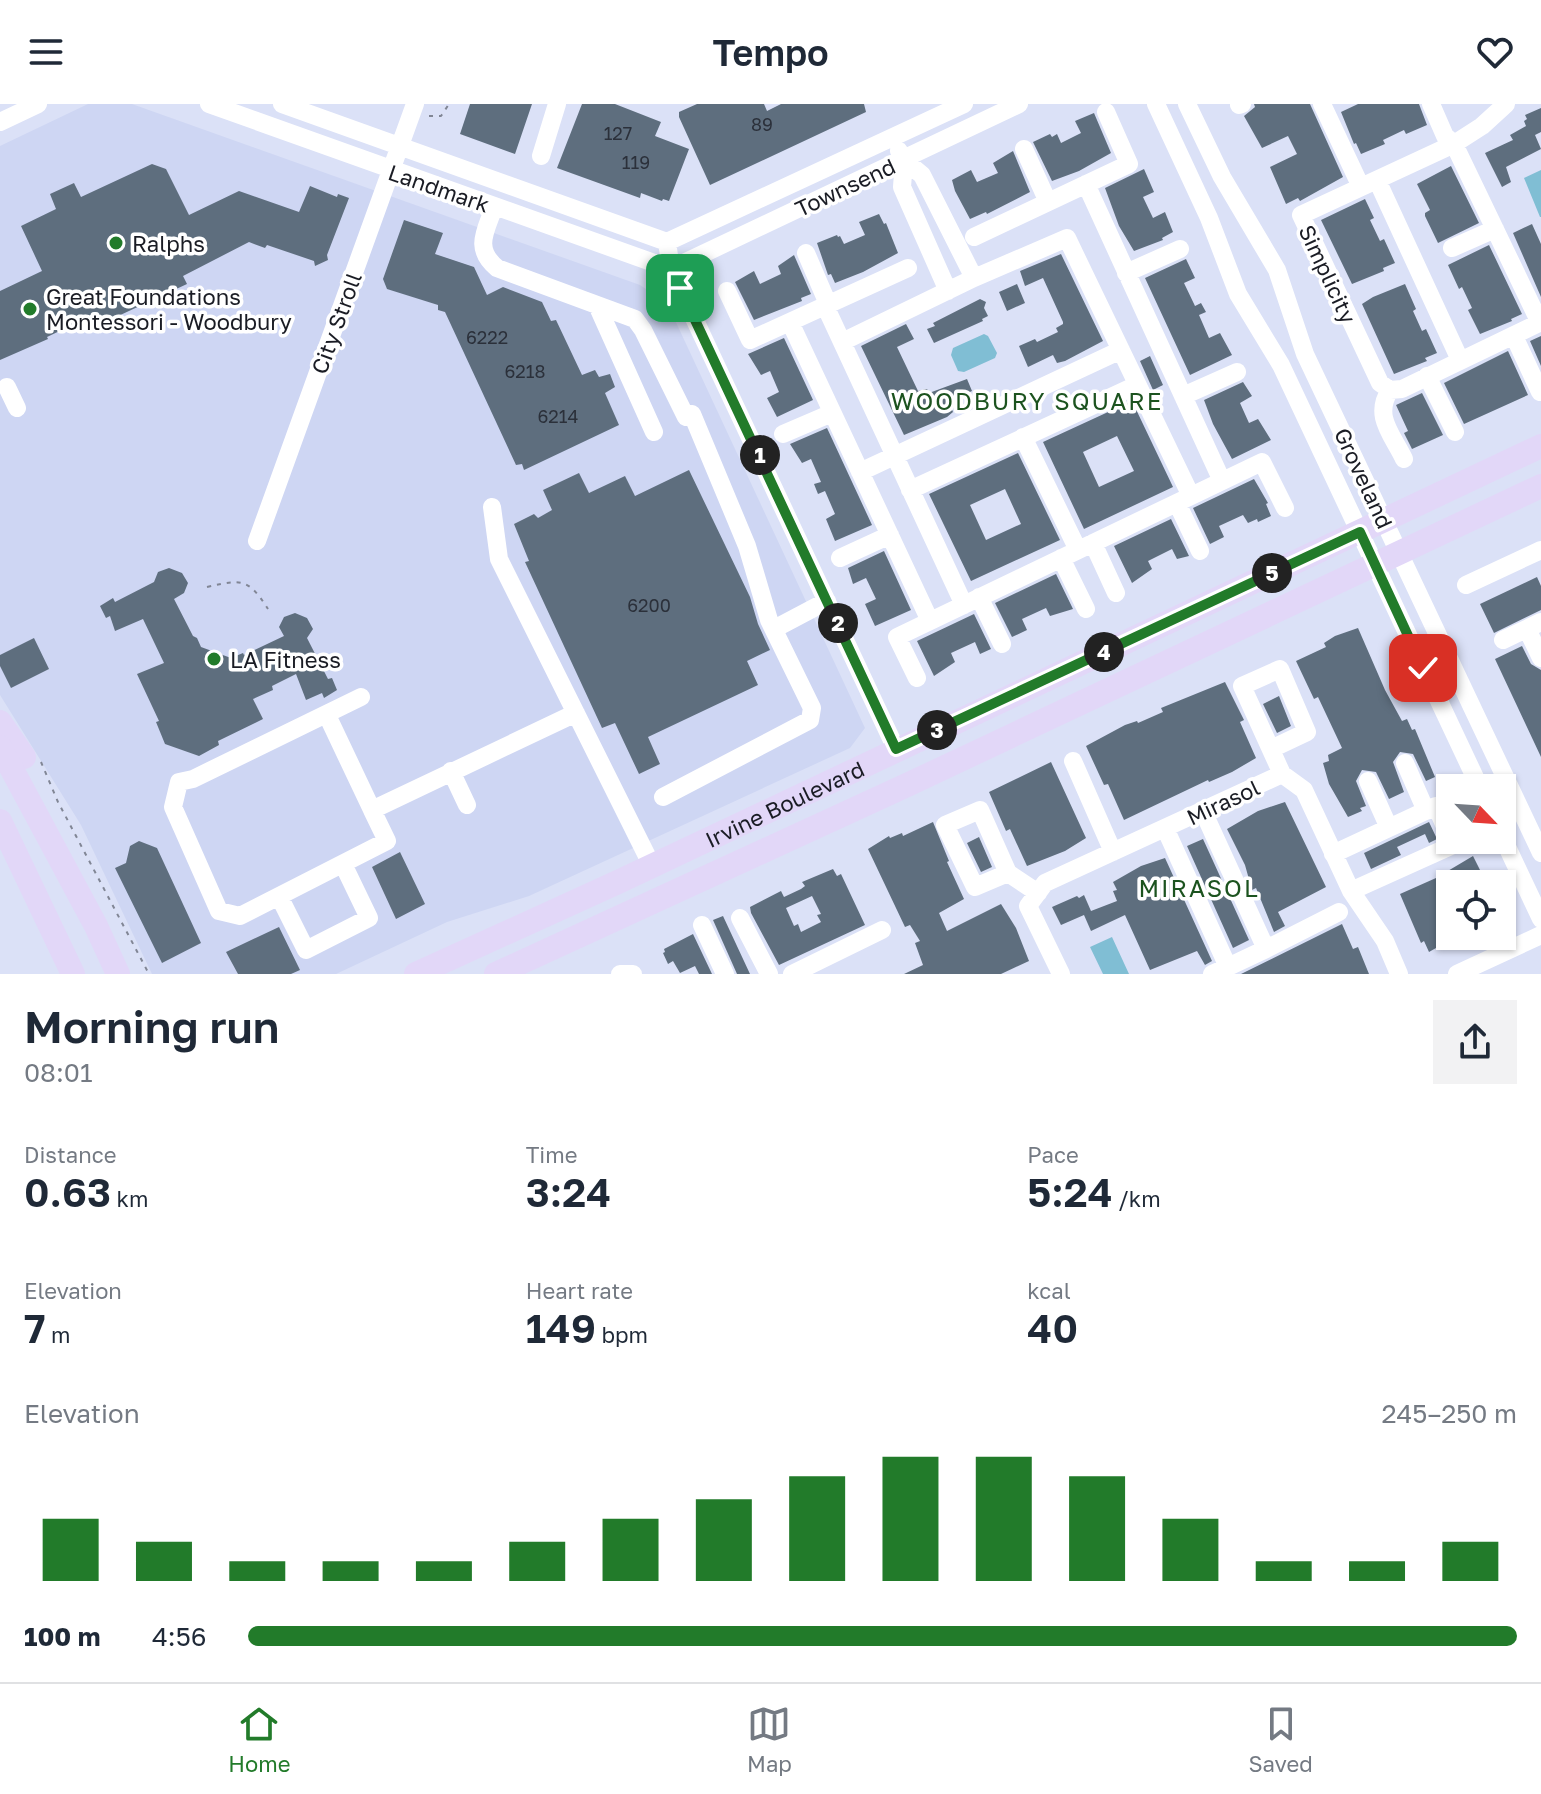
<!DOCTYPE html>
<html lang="en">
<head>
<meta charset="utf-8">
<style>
	:root { --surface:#fff; --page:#f2f2f3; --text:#1f2937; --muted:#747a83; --line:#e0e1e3; --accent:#227b2a }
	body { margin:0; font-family:"Golos Text",sans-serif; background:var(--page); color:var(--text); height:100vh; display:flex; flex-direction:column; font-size:30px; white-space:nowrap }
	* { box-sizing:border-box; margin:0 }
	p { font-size:26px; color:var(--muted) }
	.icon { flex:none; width:44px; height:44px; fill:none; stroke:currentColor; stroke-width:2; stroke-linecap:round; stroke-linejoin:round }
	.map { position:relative; height:870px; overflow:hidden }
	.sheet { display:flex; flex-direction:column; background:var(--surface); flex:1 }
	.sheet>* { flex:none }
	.needle { width:52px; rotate:115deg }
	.fabs { position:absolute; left:1436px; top:670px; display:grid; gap:16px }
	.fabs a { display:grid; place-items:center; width:80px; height:80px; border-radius:0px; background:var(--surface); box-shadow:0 2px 6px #0004; font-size:40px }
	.pin { position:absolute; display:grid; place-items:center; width:68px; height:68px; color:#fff; margin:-34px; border-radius:16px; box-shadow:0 4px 12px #0006 }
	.km { position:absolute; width:40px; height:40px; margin:-20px; border-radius:50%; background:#222; color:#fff; font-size:22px; line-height:40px; text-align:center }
	.round { display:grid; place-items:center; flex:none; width:84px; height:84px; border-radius:0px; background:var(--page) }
	.summary { display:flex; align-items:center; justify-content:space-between; height:136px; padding:0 24px }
	h1 { font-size:44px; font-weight:600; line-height:60px }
	.metrics { display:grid; grid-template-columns:repeat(3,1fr); gap:12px; height:136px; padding:8px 24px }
	.metrics div { display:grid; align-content:center }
	.metrics b { font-size:40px; font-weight:600 }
	.metrics small { font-size:22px; font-weight:400 }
	.metrics p { font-size:22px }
	.chart { height:224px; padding:16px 24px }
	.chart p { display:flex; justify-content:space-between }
	.chart svg { width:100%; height:144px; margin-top:8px; stroke:var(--accent); stroke-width:6 }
	ul { padding:0 24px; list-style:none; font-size:26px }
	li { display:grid; grid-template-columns:128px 96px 1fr; align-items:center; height:60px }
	li i { height:20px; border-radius:10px; background:var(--accent) }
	header { display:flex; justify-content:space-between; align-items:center; height:104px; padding:0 24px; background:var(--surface); font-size:36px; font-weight:600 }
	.menu { display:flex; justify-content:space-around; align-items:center; height:112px; border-top:2px solid var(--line); background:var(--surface); font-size:22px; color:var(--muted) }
	.menu a { display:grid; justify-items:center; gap:4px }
	.menu .selected { color:var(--accent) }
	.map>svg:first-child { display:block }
	.built { fill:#ced6f3 }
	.water { fill:#80bed4 }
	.building { fill:#5e6e7e; fill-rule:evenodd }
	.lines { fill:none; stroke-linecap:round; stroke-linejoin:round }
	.path { stroke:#818695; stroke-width:2; stroke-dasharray:4 6; stroke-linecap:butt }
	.minor { stroke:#fff; stroke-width:18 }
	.major { stroke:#e2d7f8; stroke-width:24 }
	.route-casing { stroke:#fff; stroke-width:16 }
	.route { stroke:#227b2a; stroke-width:10 }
	.poi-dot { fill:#227b2a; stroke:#fff; stroke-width:3 }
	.labels { text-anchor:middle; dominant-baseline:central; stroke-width:7; stroke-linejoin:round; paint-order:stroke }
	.number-label { font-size:18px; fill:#2b303a }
	.street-label { font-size:22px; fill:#1a1c24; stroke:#fff }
	.poi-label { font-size:22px; fill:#1a1c24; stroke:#fff; text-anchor:start }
	.neighbourhood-label { font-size:24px; letter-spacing:2px; fill:#1c531f; stroke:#fff }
</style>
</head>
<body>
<header><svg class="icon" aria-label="menu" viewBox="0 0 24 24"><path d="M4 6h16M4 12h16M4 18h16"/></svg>Tempo<svg class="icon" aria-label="heart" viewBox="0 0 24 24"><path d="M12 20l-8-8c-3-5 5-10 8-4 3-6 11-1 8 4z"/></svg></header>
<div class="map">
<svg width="1541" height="870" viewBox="0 0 1541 870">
	<rect width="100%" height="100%" fill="#dbe1f7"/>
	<!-- built -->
	<path class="built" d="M88 0H132L640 181 667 199 865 624 850 644 529 792 447 818 336 870H152L81 721 0 591V42Z"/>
	<!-- water -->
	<path class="water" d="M1541 66V113H1540L1524 74Z
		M984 230 988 232 997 249 995 254 964 268 958 267 951 251 953 244Z
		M1112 833 1129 870H1103L1090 843Z"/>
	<!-- building -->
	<path class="building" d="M470 0H532L515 50 460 30Z
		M582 0H615L661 18 655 32 689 45 669 97 663 95 662 97 641 89 640 94 557 64Z
		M697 0H764L767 7 781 0H864L866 8 710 81 679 13V8Z
		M1254 0H1310L1343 73 1300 97 1298 94 1286 100 1270 63 1297 50 1288 32 1262 44 1244 12 1255 3Z
		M1358 0H1419L1427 21 1406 30 1404 26 1383 36 1385 40 1361 50 1356 39 1354 40 1341 8Z
		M1541 4V28L1535 31 1541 45 1506 63 1511 78 1502 83 1485 49 1513 36 1510 31 1526 22 1524 17 1527 15 1525 11Z
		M1094 9 1111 49 1079 67 1052 77 1033 38 1050 30 1052 33 1057 30 1061 39 1081 29 1075 17Z
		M1013 47 1030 88 987 110 986 108 970 115 955 87 952 76 971 66 977 78 998 69 993 59Z
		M152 60 166 65 189 111 239 87 299 108 310 82 337 93 338 90 349 94 327 151 328 156 315 162 314 157 267 141 265 144 249 138 183 172 187 180 101 220 96 212 68 223 47 233 48 235 0 256V187L42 167 21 122 56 105 50 90 74 79 81 93Z
		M1451 62 1479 119 1438 139 1425 112V109L1430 106 1417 80Z
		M1144 65 1154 88 1143 93 1153 114 1165 108 1173 128 1162 134 1163 136 1134 147 1119 122 1105 84Z
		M1365 95 1374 114 1370 116 1380 137 1384 135 1395 159 1383 164 1384 167 1352 180 1321 116Z
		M879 110 884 120 886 119 898 149 863 168 835 179 831 170 828 171 817 139 837 131 838 133 840 132 844 140 865 131 859 118Z
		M404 116 443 129 435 150 474 163 487 191 503 183 542 198 551 217 556 216 582 271 595 266 599 273 610 270 615 283 605 289 619 321 524 366 522 360 516 361 445 208 438 206V201L387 185 383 175Z
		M1532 120 1541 140V193L1513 129Z
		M1489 141 1522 210 1511 215 1512 217 1480 230 1468 206 1472 204 1462 183 1459 185 1448 161Z
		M1061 150 1103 237 1065 257 1057 259 1053 251 1028 263 1019 242 1035 235 1037 238 1058 228 1056 224 1063 220V218L1043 174 1025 182 1020 167Z
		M794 151 811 190 801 194 802 197 754 216 735 178 754 167 760 180 781 170 778 162Z
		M1186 155 1195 174 1184 179 1195 202 1201 199 1206 208 1199 211 1209 234 1220 229 1232 251 1190 271 1145 174Z
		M1017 180 1025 199 1007 207 999 188Z
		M1405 180 1416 205 1413 207 1422 227 1426 225 1437 249 1425 254 1427 257 1394 270 1362 200 1373 193Z
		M980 195 986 198 984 204 988 212 982 215 983 217 934 239 927 225 935 222 933 219Z
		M906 220 914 235 897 243 918 287 927 285 929 289 967 275 972 287 949 298 953 308 947 313 904 331 861 242Z
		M1541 232V262L1530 237Z
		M784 234 813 296 777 313 767 294 779 288 770 267 761 271 748 250Z
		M1508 247 1528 291 1464 320 1444 279Z
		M1150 252 1163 281 1153 286 1140 257Z
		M1243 278 1252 292 1240 299 1249 319 1258 315 1271 336 1232 355 1213 320 1204 296Z
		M1422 289 1443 331 1412 345 1404 329 1408 327 1396 301Z
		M1132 297 1173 383 1084 425 1043 338ZM1117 332 1134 367 1099 383 1083 348Z
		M827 324 872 421 835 437 826 415 835 410 825 387 818 390 814 380 821 378 811 355 802 359 790 340Z
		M1018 349 1060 436 971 477 929 390ZM1005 385 1021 420 986 436 970 401Z
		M689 366 750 493 758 520 770 546 747 557 758 581 648 633 660 660 639 670 615 619 602 624 525 458 529 457 514 420 534 410 538 414 552 406 543 386 579 369 589 389 625 372 635 392Z
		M1254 375 1268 399 1266 400 1271 412 1258 418 1257 415 1248 419 1243 411 1219 422 1224 433 1210 440 1193 404Z
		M1171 415 1189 452 1177 455 1172 445 1148 457 1152 465 1132 479 1114 442Z
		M884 447 911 506 875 522 865 500 876 495 866 474 853 480 848 464Z
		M169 464 182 469 188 479 184 489 174 495 193 532 197 534 201 543 231 554 243 549 244 551 284 532 279 523 284 513 295 509 307 514 313 525 307 534 328 575 332 574 337 586 324 594 322 589 306 596 296 570 272 582 273 586 253 595 263 615 218 637 219 641 199 652 165 640 156 618 159 617 137 570 164 559 143 515 115 527 110 512 106 514 100 502 113 494 115 498 154 478 158 468Z
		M1056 470 1073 505 1050 512 1046 504 1022 515 1027 526 1012 533 995 499Z
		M1537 473 1541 482V506L1494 529 1480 500Z
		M974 510 991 545 980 550 975 538 951 549 955 558 934 572 917 537Z
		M1358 524 1385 586 1402 617 1407 615 1412 626 1415 625 1435 673 1426 677 1413 650 1400 648 1393 658 1404 688 1389 695 1376 668 1362 666 1356 677 1366 702 1360 704 1362 707 1348 713 1329 680 1323 659 1329 657 1328 651 1342 644 1318 593 1314 595 1296 557 1326 543 1324 539 1335 532Z
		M34 534 49 565 11 584 0 562V551Z
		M1522 542 1531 560 1541 566V653L1495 555Z
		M1225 578 1244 616 1240 618 1256 654 1232 668 1209 678 1208 676 1124 716 1108 680 1104 681 1086 642 1125 621 1137 617 1138 619 1163 608 1161 604Z
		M1279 592 1291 622 1277 629 1263 600Z
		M1051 658 1086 734 1065 747 1027 762 1010 725 1006 727 989 688Z
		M1285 698 1326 783 1278 808 1285 822 1274 828 1256 784 1252 786 1245 761 1227 725 1258 707Z
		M933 718 949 757 947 758 964 795 939 809 947 827 1001 800 1016 824 1029 857 1001 870H904L923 861 915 839 920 837 910 821 905 823 868 745 889 732 890 734 902 729 903 732Z
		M1429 718 1437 735 1429 739 1425 730 1397 743 1401 751 1371 765 1364 749Z
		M979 733 992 763 981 768 967 739Z
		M1203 735 1249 836 1233 844 1187 742Z
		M139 737 157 744 201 839 162 859 115 764 126 759 130 742Z
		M400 748 425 800 396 815 372 763Z
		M1473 752 1487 780H1450V836L1429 848 1424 837 1421 839 1400 790 1436 774Z
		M1165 754 1212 857 1205 861 1197 847 1150 866 1125 811 1091 827 1084 811 1061 821 1052 803 1077 792 1079 794 1084 791 1091 807 1117 797 1113 787 1117 786 1113 778 1141 762Z
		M833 765 837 772 841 770 865 821 779 861 751 809 750 803 781 787 784 793 801 785 805 782 802 778ZM812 792 821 810 817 811 821 818 801 828 798 820 794 822 786 804Z
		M723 812 750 870H737L713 816Z
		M1342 820 1353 845 1358 843 1369 870H1241Z
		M279 823 300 866 291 870H238L226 848Z
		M693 830 712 870H699L695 862 680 869 673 857 668 860 663 849 665 848 664 845Z"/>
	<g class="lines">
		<!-- path -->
		<path class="path" d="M429 12H441L449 0
			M207 483C242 475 248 474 268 505
			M41 658 58 698 149 870"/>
		<!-- minor -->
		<path class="minor" d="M209 0 671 165 1019 0
			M282 0 667 138
			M1156 0 1209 114 1238 190 1281 261 1480 684
			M1187 0 1222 73 1277 166 1305 250 1541 749
			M1322 0 1361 83
			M1431 0 1445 32 1454 40 1540 219
			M1506 0 1482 22 1454 40 1301 111 1380 279 1390 286 1402 285 1541 218
			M1239 1 1242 0
			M0 18 38 0
			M1024 45 1048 98
			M899 47 904 56 922 71 974 174
			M541 52 557 0
			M904 56 902 83 948 187
			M1377 76 1460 256
			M1086 80 1222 377
			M494 103C486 127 473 144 497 164L635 215 643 226 686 313
			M974 133 1129 60 1106 8
			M667 138 671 165 896 645
			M667 138 964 0
			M1452 144 1495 125
			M806 149 828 200V208L964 501
			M1126 169 1180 145
			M727 187 750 236 908 164
			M597 201 654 328
			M790 218 930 517
			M1514 232 1540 288
			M842 238 974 174 1067 134 1191 392
			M1427 272 1455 328
			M7 283 17 304
			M1390 286C1373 312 1392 330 1404 355
			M1183 292 1237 268
			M783 330 832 309
			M1023 333 1078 446
			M860 368 1121 246
			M910 386 1137 281
			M1177 399 1200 447
			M492 403 499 455 652 762
			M257 437 415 0
			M1093 439 1116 489
			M840 454 890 431
			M1061 454 1086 505
			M1466 481 1541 446
			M979 493 1002 540
			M774 525 827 497
			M1527 525 1541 554
			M1503 536 1541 518
			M917 574 897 533 1262 358 1285 404
			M361 593 193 675 179 678 173 703 219 807 240 812 387 737 372 706 576 609
			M327 611 372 706
			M1271 645 1307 628 1280 565 1242 582 1282 670
			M1073 657 1113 748
			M1405 659 1426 707
			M451 667 467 701
			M1368 677 1389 724
			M663 693 810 616 812 604 769 516 747 442 692 310
			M1203 707 1266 845 1339 808
			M1165 724 1228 863 1212 870
			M1502 732 1541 815
			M1333 750 1436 702 1450 734
			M1008 769 975 783 945 721 980 706 1008 769 1038 789
			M1351 787 1453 741 1451 736
			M279 792 306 846 369 814 343 760
			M740 814 769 870
			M702 821 725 870
			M1228 863 1266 845
			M620 870H633
			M792 870 882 826
			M1061 870 1028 802 1045 779 1282 670 1304 686 1351 787 1385 837 1399 870
			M1457 870 1541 831"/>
		<!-- major -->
		<g class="major">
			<path d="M0 618 24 653"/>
			<path d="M0 643 96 822 118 870"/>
			<path d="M0 717 73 870"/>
			<path id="s1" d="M416 870 618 778 1541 342"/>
			<path d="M496 870 907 681 1541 382"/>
		</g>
	</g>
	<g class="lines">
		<!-- route casing -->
		<g class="route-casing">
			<path id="route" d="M680 184 896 645 1360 428 1423 564"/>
		</g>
		<!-- route -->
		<use href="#route" class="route"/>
	</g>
	<!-- markers -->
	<g class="poi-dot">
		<circle cx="116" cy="139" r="8"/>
		<circle cx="30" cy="205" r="8"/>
		<circle cx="214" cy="555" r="8"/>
	</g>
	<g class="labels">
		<!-- number labels -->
		<g class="number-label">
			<text x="762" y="20">89</text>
			<text x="618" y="29">127</text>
			<text x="636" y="58">119</text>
			<text x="487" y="233">6222</text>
			<text x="525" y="267">6218</text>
			<text x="558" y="312">6214</text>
			<text x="649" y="501">6200</text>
		</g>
		<!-- street labels -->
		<g class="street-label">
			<text transform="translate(845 83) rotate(-25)">Townsend</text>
			<text transform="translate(439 84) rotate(19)">Landmark</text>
			<text transform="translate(1328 170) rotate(65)">Simplicity</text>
			<text transform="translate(336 219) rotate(-70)">City Stroll</text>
			<text transform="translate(1364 374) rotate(65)">Groveland</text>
			<text transform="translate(1223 698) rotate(-25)">Mirasol</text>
			<text stroke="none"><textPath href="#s1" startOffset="406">Irvine Boulevard</textPath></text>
		</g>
		<!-- poi labels -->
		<g class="poi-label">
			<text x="132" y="139">Ralphs</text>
			<text x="46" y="192">Great Foundations<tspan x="46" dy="25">Montessori - Woodbury</tspan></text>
			<text x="230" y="555">LA Fitness</text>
		</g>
		<!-- neighbourhood labels -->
		<g class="neighbourhood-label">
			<text x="1027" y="296">WOODBURY SQUARE</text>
			<text x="1199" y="783">MIRASOL</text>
		</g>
	</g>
</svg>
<div class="fabs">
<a><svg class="needle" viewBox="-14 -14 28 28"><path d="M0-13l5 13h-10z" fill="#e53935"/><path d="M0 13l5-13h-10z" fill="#747a83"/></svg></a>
<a><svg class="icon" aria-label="locate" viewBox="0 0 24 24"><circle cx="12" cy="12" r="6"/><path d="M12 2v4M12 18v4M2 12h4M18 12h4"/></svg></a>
</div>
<div class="pin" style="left:680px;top:184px;background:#1e9e55"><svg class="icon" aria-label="arrive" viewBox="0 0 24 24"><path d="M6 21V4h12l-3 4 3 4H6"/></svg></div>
<div class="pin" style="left:1423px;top:564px;background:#d93025"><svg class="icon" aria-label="check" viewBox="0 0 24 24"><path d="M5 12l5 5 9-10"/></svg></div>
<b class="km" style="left:760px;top:351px">1</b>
<b class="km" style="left:838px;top:519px">2</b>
<b class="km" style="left:937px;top:626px">3</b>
<b class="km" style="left:1104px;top:548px">4</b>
<b class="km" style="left:1272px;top:469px">5</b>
</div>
<section class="sheet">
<div class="summary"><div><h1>Morning run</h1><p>08:01</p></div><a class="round"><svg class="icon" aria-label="share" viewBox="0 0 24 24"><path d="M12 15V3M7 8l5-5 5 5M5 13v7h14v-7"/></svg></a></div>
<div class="metrics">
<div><p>Distance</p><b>0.63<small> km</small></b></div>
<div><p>Time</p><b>3:24</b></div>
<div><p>Pace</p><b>5:24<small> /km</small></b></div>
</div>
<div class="metrics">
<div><p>Elevation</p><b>7<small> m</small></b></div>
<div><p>Heart rate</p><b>149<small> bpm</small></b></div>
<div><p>kcal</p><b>40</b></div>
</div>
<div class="chart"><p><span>Elevation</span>245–250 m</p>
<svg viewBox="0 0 160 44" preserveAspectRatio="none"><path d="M5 44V25M15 44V32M25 44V38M35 44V38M45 44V38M55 44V32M65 44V25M75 44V19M85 44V12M95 44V6M105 44V6M115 44V12M125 44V25M135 44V38M145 44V38M155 44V32"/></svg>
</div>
<ul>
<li><b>100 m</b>4:56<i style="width:100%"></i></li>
</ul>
</section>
<nav class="menu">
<a class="selected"><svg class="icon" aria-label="home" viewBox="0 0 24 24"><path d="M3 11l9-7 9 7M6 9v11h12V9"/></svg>Home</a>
<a><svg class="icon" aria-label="map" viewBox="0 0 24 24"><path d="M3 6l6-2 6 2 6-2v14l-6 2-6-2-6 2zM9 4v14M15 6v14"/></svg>Map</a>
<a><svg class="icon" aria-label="saved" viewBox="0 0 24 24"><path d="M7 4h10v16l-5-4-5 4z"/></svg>Saved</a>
</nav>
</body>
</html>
